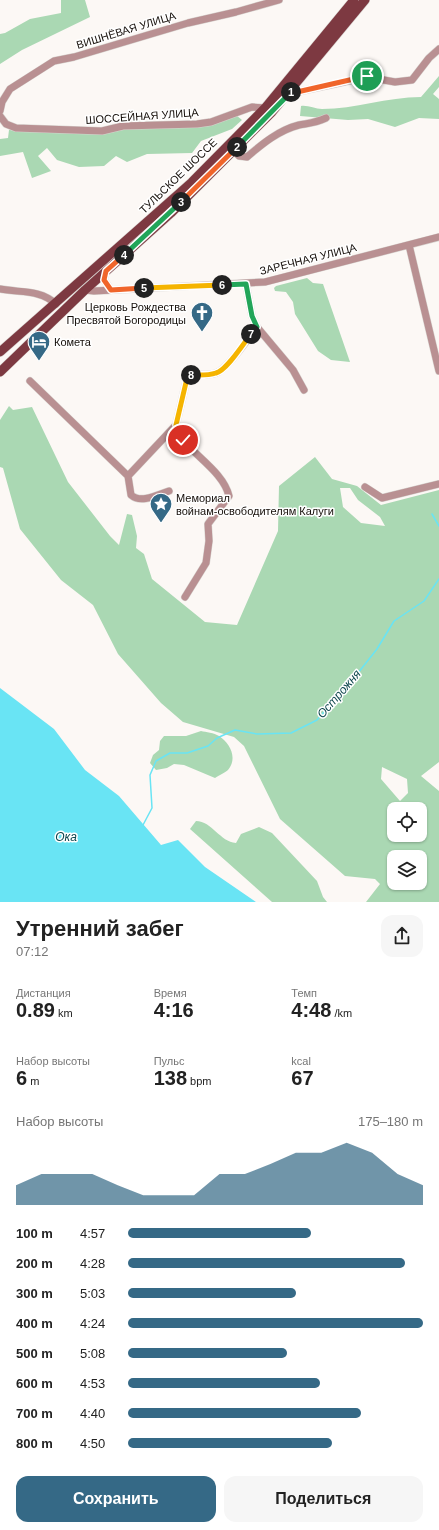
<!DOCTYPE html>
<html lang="ru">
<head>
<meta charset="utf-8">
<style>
	:root { --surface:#fff; --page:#f6f6f6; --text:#222; --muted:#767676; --accent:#356986 }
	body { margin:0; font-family:Helvetica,sans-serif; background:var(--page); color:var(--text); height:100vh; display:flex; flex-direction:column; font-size:15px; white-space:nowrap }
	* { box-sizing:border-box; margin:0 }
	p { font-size:13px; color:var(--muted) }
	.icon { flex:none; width:22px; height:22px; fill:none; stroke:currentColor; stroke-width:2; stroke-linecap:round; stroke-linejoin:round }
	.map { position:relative; height:902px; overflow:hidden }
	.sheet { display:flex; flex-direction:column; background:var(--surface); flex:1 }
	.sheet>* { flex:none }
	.controls { position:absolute; left:387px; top:802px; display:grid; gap:8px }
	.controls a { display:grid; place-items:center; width:40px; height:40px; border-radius:8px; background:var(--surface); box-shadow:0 1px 3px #0004; font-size:20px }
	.pin { position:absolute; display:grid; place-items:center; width:34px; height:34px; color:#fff; margin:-17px; border:2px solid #fff; border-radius:50%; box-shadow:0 1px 4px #0007 }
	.km { position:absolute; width:20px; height:20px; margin:-10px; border-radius:50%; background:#222; color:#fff; font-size:11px; line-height:20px; text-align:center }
	.round { display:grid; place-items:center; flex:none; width:42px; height:42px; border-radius:12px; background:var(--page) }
	.head { display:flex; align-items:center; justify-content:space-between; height:68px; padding:0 16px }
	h1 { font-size:22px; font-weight:700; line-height:30px }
	.metrics { display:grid; grid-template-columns:repeat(3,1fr); gap:6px; height:68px; padding:4px 16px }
	.metrics div { display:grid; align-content:center }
	.metrics b { font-size:20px; font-weight:700 }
	.metrics small { font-size:11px; font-weight:400 }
	.metrics p { font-size:11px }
	.chart { height:112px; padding:8px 16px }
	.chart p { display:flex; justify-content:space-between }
	.chart svg { width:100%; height:72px; margin-top:4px; fill:var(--accent); opacity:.7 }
	.primary-button { display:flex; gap:8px; margin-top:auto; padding:8px 16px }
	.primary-button a { flex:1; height:46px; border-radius:12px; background:var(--accent); color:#fff; font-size:16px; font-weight:700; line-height:46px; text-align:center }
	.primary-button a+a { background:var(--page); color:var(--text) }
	ul { padding:0 16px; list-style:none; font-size:13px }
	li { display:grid; grid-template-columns:64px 48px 1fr; align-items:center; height:30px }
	li i { height:10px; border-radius:5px; background:var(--accent) }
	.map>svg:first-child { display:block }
	.green { fill:#aad8b3; fill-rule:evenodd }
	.water { fill:#69e4f4 }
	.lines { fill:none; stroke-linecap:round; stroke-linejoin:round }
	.stream { stroke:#69e4f4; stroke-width:1.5 }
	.minor-casing { stroke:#d7d3cf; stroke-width:8 }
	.major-casing { stroke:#d7d3cf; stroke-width:10 }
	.minor { stroke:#b99092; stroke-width:7 }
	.major { stroke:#7d3941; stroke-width:9 }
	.split-1-casing { stroke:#fff; stroke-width:8 }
	.split-2-casing { stroke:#fff; stroke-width:8 }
	.split-3-casing { stroke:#fff; stroke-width:8 }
	.split-4-casing { stroke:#fff; stroke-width:8 }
	.split-5-casing { stroke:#fff; stroke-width:8 }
	.split-6-casing { stroke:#fff; stroke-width:8 }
	.split-7-casing { stroke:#fff; stroke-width:8 }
	.split-8-casing { stroke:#fff; stroke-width:8 }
	.split-9-casing { stroke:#fff; stroke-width:8 }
	.split-1 { stroke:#f0652b; stroke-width:5 }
	.split-2 { stroke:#22a559; stroke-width:5 }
	.split-3 { stroke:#f0652b; stroke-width:5 }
	.split-4 { stroke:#22a559; stroke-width:5 }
	.split-5 { stroke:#f0652b; stroke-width:5 }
	.split-6 { stroke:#f5b400; stroke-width:5 }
	.split-7 { stroke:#22a559; stroke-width:5 }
	.split-8 { stroke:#f5b400; stroke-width:5 }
	.split-9 { stroke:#f5b400; stroke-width:5 }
	.labels { text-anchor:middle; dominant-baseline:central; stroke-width:3; stroke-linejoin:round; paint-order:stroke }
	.street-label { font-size:11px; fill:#160f0a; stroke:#fff }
	.poi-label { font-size:11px; fill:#160f0a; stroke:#fff; text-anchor:start }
	.water-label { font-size:12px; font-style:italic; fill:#0c454c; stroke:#fff }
</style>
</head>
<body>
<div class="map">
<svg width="439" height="902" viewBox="0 0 439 902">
	<rect width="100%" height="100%" fill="#fcf8f5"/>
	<!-- green -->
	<path class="green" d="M61 0H85L90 17 22 50 0 64V34L5 33 30 19 61 13Z
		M439 76V87L433 94 439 99V119L419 118 395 127 368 119 348 120 300 116 301 106C308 105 315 109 322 109 355 109 387 97 421 97Z
		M236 115 242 120 232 129 201 141 192 153 147 154 127 162 116 156 104 166 79 167 57 160 47 148 38 156 51 171 32 178 23 152 0 156V139L8 138 9 130 101 134 125 129 197 127Z
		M307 278 313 283 323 284 350 362 331 360 318 351 295 314 293 302 286 292 275 291 274 288 276 286Z
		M9 406 13 410 32 407 68 482 110 536 119 545 127 514 132 515 137 536 136 548 144 554 152 579 205 622 237 625 278 531 279 486 315 457 332 479 357 486 381 505 439 490V762L421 776 439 791V902H366L380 884 375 879 345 876 280 819 244 746 234 737 183 722 161 703 118 654 93 605 61 580 20 529 3 468 0 467V420ZM340 488H350L358 500 380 517 385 526 361 523 343 507ZM382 767 407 779 408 793 400 801 381 779ZM394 809H420V835H394ZM394 857H420V883H394Z
		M201 731C206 732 214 733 219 736 230 743 238 758 228 770 225 773 219 775 215 778L184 765 174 764 167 768 156 770 150 763 153 755 159 750 160 741 164 736H186Z
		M196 821C212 821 220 842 236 843L241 834 259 827 272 833 317 881 323 897 327 902H272L190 829Z"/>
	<!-- water -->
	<path class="water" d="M0 688 54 729 85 770 119 796 161 845 178 840 205 867 256 902H0Z"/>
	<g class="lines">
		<!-- stream -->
		<path class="stream" d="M432 514 439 526
			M143 825 152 808 150 775 156 761 170 753H187L208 746 217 738 235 730 257 734 291 733 317 720 358 673 377 649 394 621 424 601 439 579"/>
		<!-- minor casing -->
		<g class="minor-casing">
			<path id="minor" d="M289 92H297L367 77 395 82 412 80 429 58 439 49
				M0 111 2 102 10 89 54 61 74 57 188 23 236 12 279 0
				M0 116 6 124 16 128 102 131 123 126 197 124 211 122 252 107 265 108
				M233 150 239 156 247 157C262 144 279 130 299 125 310 123 315 123 326 118
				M409 245 439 371
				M106 271 104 280 111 290
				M246 284 252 316 257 327 293 370 304 390
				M0 289C20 293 40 289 56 304
				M85 290 94 291 265 282 439 237
				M30 381 128 476
				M176 425 188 374C197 375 207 376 216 373 227 370 249 337 257 327
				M365 487 382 498 439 484
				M169 491C157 495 141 504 131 495L128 476 176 425C178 430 180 437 184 441 198 458 224 474 229 496L208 524 209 541 206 563 185 597"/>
		</g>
		<!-- major casing -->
		<g class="major-casing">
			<path id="major" d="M0 352 192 182 265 108 354 0
				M0 372 85 290 171 213 272 112 365 0"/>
		</g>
		<!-- minor -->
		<use href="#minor" class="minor"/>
		<!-- major -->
		<use href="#major" class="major"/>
	</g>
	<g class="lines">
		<!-- split-1 casing -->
		<g class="split-1-casing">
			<path id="split-1" d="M291 92H297L367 76"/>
		</g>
		<!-- split-2 casing -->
		<g class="split-2-casing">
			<path id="split-2" d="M237 147 291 92"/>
		</g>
		<!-- split-3 casing -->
		<g class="split-3-casing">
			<path id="split-3" d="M181 202 237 147"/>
		</g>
		<!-- split-4 casing -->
		<g class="split-4-casing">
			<path id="split-4" d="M124 255 181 202"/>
		</g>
		<!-- split-5 casing -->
		<g class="split-5-casing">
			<path id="split-5" d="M124 255 106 271 104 280 111 290 144 288"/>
		</g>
		<!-- split-6 casing -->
		<g class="split-6-casing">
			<path id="split-6" d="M144 288 222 285"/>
		</g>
		<!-- split-7 casing -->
		<g class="split-7-casing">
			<path id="split-7" d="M222 285 246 284 252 316 257 327 251 334"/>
		</g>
		<!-- split-8 casing -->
		<g class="split-8-casing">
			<path id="split-8" d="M191 375C199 375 207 376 216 373 227 370 243 344 251 334"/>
		</g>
		<!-- split-9 casing -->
		<g class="split-9-casing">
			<path id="split-9" d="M183 440 176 425 188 374 191 375"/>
		</g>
		<!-- split-1 -->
		<use href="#split-1" class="split-1"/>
		<!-- split-2 -->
		<use href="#split-2" class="split-2"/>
		<!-- split-3 -->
		<use href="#split-3" class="split-3"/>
		<!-- split-4 -->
		<use href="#split-4" class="split-4"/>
		<!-- split-5 -->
		<use href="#split-5" class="split-5"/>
		<!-- split-6 -->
		<use href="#split-6" class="split-6"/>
		<!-- split-7 -->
		<use href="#split-7" class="split-7"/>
		<!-- split-8 -->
		<use href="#split-8" class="split-8"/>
		<!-- split-9 -->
		<use href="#split-9" class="split-9"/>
	</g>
	<!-- icons -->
	<defs>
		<g id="church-pin" transform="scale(1.15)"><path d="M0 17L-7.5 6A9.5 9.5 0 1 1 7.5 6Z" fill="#356986" stroke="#fff"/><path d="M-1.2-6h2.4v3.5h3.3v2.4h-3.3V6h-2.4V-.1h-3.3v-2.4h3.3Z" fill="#fff"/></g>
		<g id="hotel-pin" transform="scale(1.15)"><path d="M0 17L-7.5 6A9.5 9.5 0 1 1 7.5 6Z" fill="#356986" stroke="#fff"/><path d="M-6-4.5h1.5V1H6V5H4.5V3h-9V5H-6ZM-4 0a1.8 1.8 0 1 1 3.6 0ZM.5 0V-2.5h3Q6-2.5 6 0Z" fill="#fff"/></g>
		<g id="sight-pin" transform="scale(1.15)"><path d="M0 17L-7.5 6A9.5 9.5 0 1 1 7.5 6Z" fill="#356986" stroke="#fff"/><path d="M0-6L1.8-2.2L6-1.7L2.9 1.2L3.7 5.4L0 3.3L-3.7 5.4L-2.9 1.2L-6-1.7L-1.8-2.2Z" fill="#fff"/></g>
	</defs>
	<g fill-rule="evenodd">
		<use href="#church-pin" x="202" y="313"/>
		<use href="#hotel-pin" x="39" y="342"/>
		<use href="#sight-pin" x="161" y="504"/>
	</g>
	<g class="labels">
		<!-- street labels -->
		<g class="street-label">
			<text transform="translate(126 30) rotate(-17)">ВИШНЁВАЯ УЛИЦА</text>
			<text transform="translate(142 116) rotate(-4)">ШОССЕЙНАЯ УЛИЦА</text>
			<text transform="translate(178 176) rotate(-44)">ТУЛЬСКОЕ ШОССЕ</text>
			<text transform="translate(308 259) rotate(-14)">ЗАРЕЧНАЯ УЛИЦА</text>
		</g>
		<!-- poi labels -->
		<g class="poi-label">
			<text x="186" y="307" text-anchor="end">Церковь Рождества<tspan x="186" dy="13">Пресвятой Богородицы</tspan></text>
			<text x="54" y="342">Комета</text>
			<text x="176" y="498">Мемориал<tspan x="176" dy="13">войнам-освободителям Калуги</tspan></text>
		</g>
		<!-- water labels -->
		<g class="water-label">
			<text transform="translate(339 694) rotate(-49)">Острожня</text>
			<text x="66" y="837">Ока</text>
		</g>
	</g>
</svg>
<div class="controls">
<a><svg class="icon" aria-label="locate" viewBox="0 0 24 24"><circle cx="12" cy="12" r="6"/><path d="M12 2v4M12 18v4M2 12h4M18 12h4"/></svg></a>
<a><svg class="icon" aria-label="layers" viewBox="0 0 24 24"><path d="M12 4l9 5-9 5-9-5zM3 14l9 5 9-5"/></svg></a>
</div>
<div class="pin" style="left:367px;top:76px;background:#1e9e55"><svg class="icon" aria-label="arrive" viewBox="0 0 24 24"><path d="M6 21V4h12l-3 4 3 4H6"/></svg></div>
<div class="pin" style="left:183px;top:440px;background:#d93025"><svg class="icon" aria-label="check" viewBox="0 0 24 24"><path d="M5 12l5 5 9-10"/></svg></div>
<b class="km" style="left:291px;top:92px">1</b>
<b class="km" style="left:237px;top:147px">2</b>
<b class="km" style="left:181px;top:202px">3</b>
<b class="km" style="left:124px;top:255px">4</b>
<b class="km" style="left:144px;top:288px">5</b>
<b class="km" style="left:222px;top:285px">6</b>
<b class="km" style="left:251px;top:334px">7</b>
<b class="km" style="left:191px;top:375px">8</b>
</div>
<section class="sheet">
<div class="head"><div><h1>Утренний забег</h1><p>07:12</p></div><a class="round"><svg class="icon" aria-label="share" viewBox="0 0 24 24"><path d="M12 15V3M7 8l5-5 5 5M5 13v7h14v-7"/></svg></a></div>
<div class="metrics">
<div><p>Дистанция</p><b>0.89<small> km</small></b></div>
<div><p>Время</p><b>4:16</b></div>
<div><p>Темп</p><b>4:48<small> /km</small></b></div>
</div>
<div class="metrics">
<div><p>Набор высоты</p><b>6<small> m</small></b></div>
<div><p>Пульс</p><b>138<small> bpm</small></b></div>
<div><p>kcal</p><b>67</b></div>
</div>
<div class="chart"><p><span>Набор высоты</span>175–180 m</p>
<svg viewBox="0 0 160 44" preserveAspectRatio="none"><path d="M0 44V32L10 25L20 25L30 25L40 32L50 38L60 38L70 38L80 25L90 25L100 19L110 12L120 12L130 6L140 12L150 25L160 32V44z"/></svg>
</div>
<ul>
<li><b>100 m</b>4:57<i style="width:62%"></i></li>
<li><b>200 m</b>4:28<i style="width:94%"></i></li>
<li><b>300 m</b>5:03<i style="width:57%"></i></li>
<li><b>400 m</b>4:24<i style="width:100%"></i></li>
<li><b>500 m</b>5:08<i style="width:54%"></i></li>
<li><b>600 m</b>4:53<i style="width:65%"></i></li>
<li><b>700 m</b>4:40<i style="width:79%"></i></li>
<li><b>800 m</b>4:50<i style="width:69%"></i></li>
</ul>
<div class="primary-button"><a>Сохранить</a><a>Поделиться</a></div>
</section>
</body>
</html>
